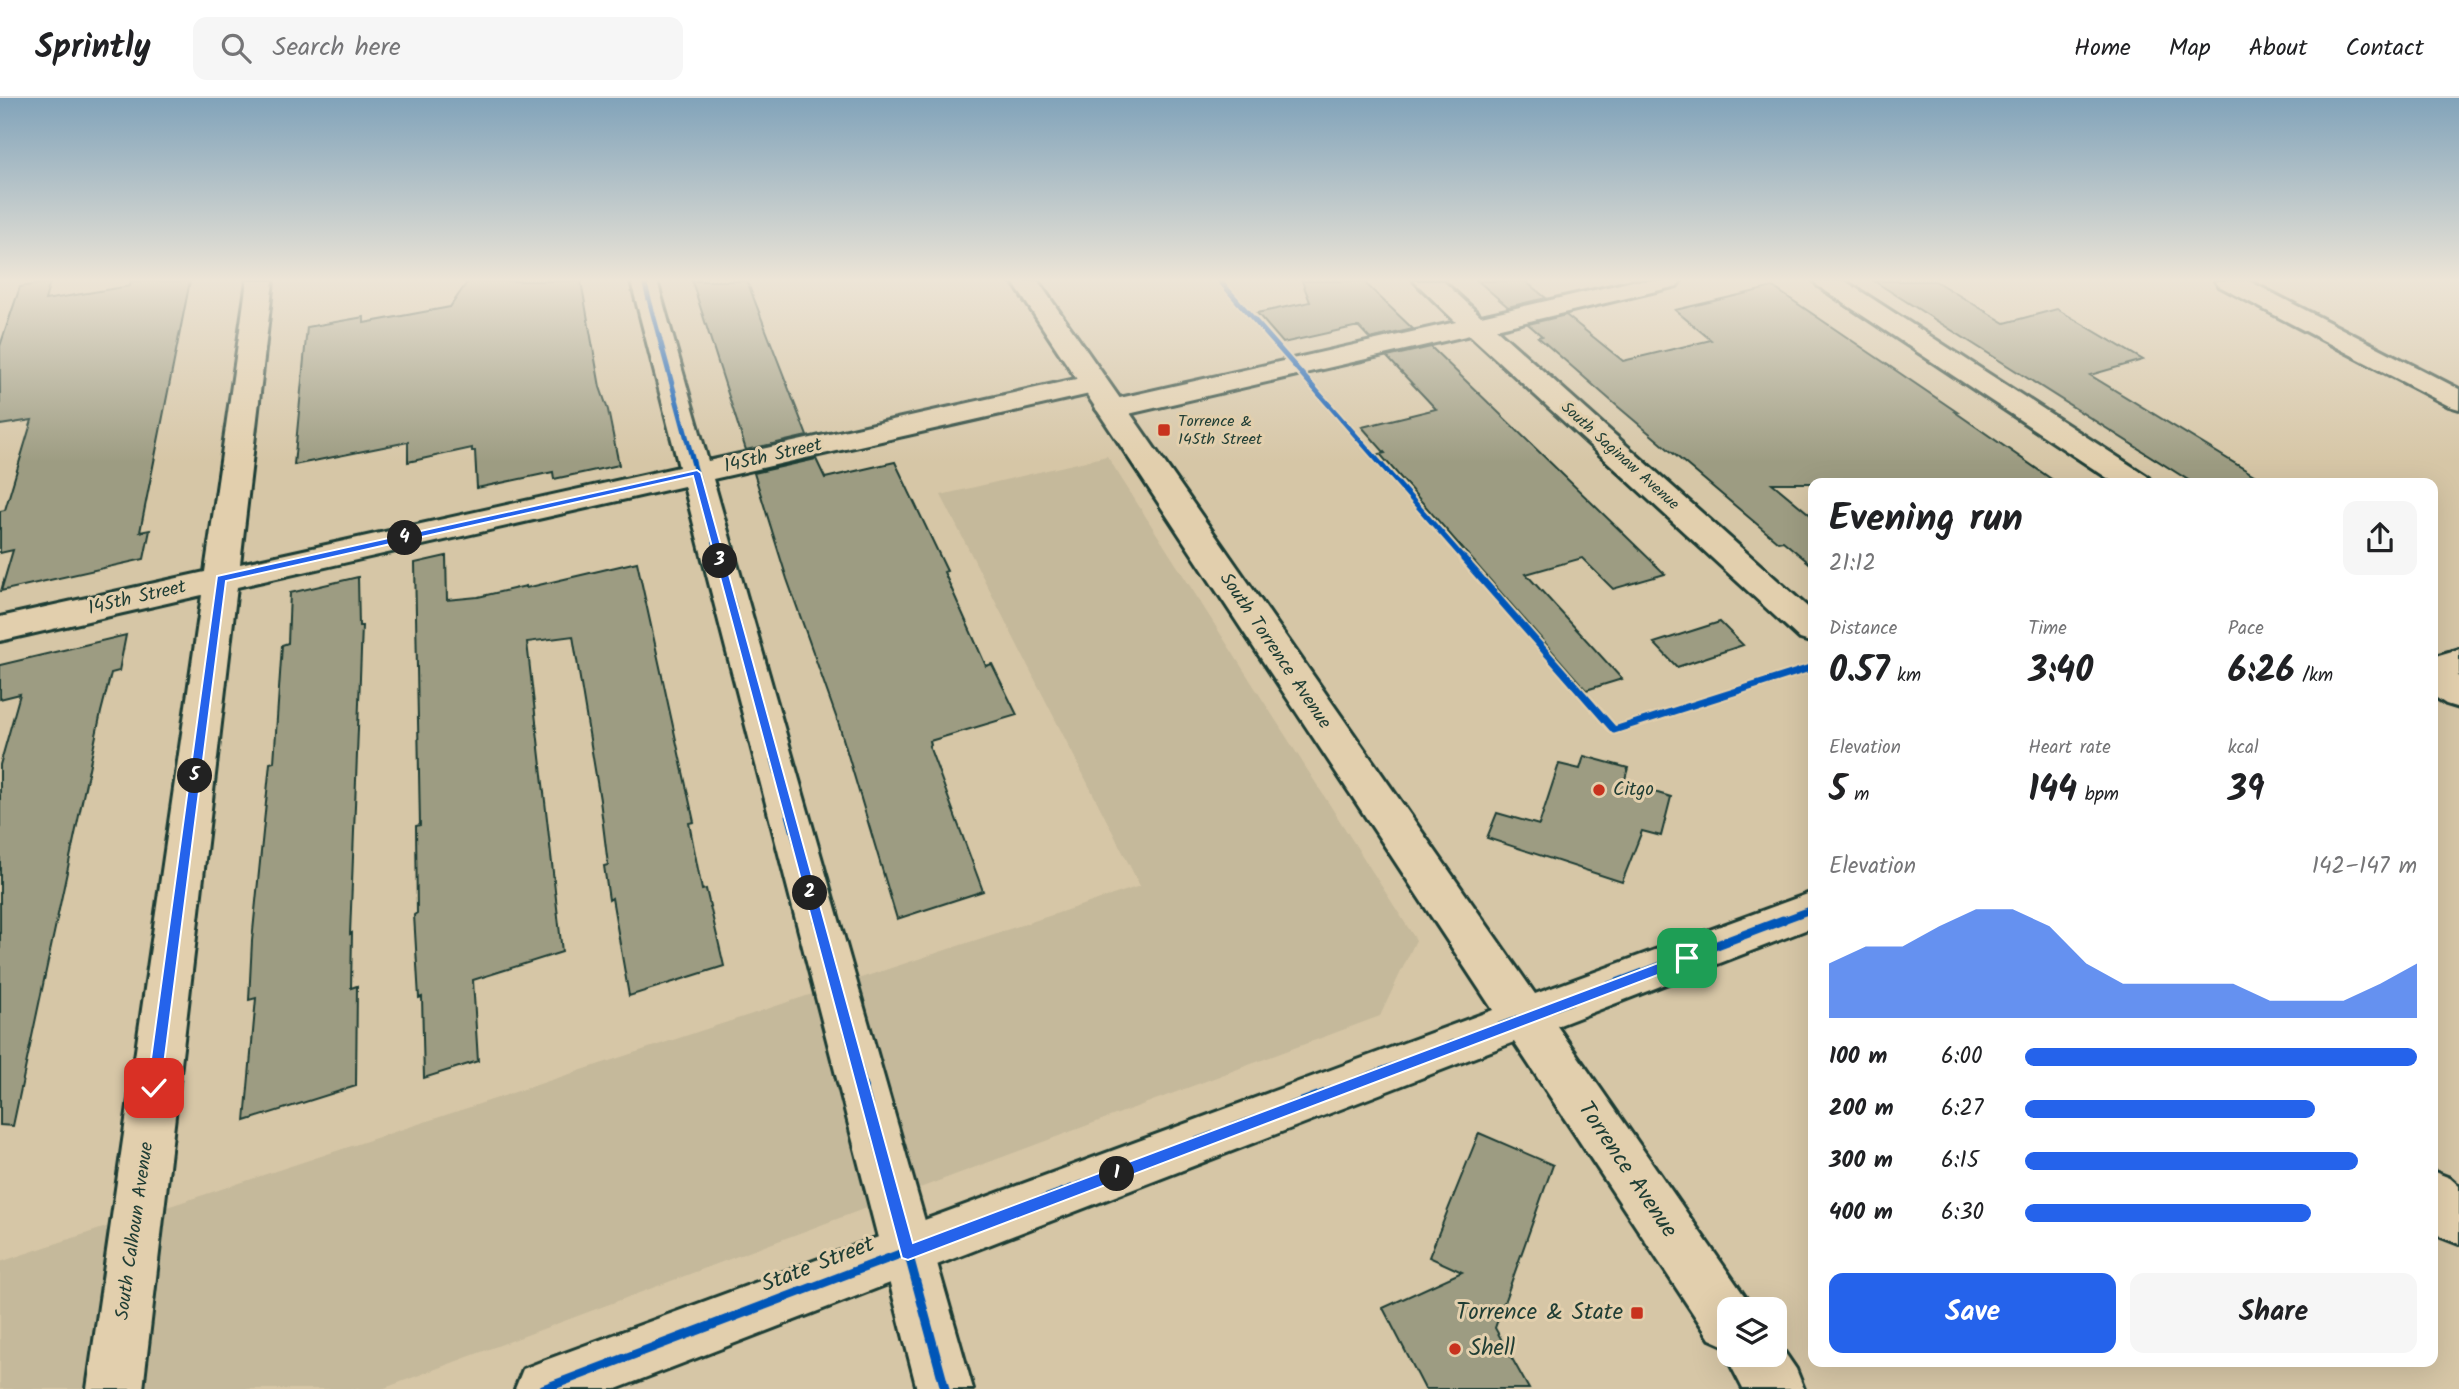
<!DOCTYPE html>
<html lang="en">
<head>
<meta charset="utf-8">
<style>
	:root { --surface:#fff; --page:#f6f6f6; --text:#202124; --muted:#757577; --line:#e0e0e0; --accent:#2563eb }
	body { margin:0; font-family:Kalam,sans-serif; background:var(--page); color:var(--text); height:100vh; display:flex; flex-direction:column; font-size:26px; white-space:nowrap }
	* { box-sizing:border-box; margin:0 }
	p { font-size:23px; color:var(--muted) }
	.icon { flex:none; width:38px; height:38px; fill:none; stroke:currentColor; stroke-width:2; stroke-linecap:round; stroke-linejoin:round }
	.map { position:relative; flex:1; overflow:hidden }
	.panel { position:absolute; left:1808px; top:380px; width:630px; height:889px; display:flex; flex-direction:column; background:var(--surface); border-radius:14px; box-shadow:0 7px 28px #0002 }
	.panel>* { flex:none }
	.controls { position:absolute; left:1717px; top:1199px; display:grid; gap:14px }
	.controls a { display:grid; place-items:center; width:70px; height:70px; border-radius:14px; background:var(--surface); box-shadow:0 7px 28px #0002; font-size:35px }
	.pin { position:absolute; display:grid; place-items:center; width:60px; height:60px; color:#fff; margin:-30px; border-radius:14px; box-shadow:0 4px 10px #0006 }
	.km { position:absolute; width:35px; height:35px; margin:-18px; border-radius:50%; background:#222; color:#fff; font-size:19px; line-height:35px; text-align:center }
	.round { display:grid; place-items:center; flex:none; width:74px; height:74px; border-radius:14px; background:var(--page) }
	.summary { display:flex; align-items:center; justify-content:space-between; height:119px; padding:0 21px }
	h1 { font-size:38px; font-weight:800; line-height:52px }
	.stats { display:grid; grid-template-columns:repeat(3,1fr); gap:10px; height:119px; padding:7px 21px }
	.stats div { display:grid; align-content:center }
	.stats b { font-size:35px; font-weight:800 }
	.stats small { font-size:19px; font-weight:400 }
	.stats p { font-size:19px }
	.chart { height:196px; padding:14px 21px }
	.chart p { display:flex; justify-content:space-between }
	.chart svg { width:100%; height:126px; margin-top:7px; fill:var(--accent); opacity:.7 }
	.action { display:flex; gap:14px; margin-top:auto; padding:14px 21px }
	.action a { flex:1; height:80px; border-radius:14px; background:var(--accent); color:#fff; font-size:28px; font-weight:800; line-height:80px; text-align:center }
	.action a+a { background:var(--page); color:var(--text) }
	ul { padding:0 21px; list-style:none; font-size:23px }
	li { display:grid; grid-template-columns:112px 84px 1fr; align-items:center; height:52px }
	li i { height:18px; border-radius:9px; background:var(--accent) }
	header { display:flex; align-items:center; gap:42px; box-sizing:border-box; height:98px; padding:0 35px; background:var(--surface); border-bottom:2px solid var(--line) }
	header strong { font-size:33px }
	nav { display:flex; gap:38px; margin-inline-start:auto; font-size:24px }
	.search { width:490px; height:63px; background:var(--page); display:flex; align-items:center; gap:18px; box-sizing:border-box; padding:0 24px; border-radius:14px; color:var(--muted); font-size:26px }
	.map>svg:first-child { display:block }
	.built { fill:#c5b99b }
	.building { fill:#9d9c82; stroke:#1f3d34; stroke-width:2 }
	.lines { fill:none; stroke-linecap:round; stroke-linejoin:round }
	.street-casing { stroke:#1f3d34; stroke-width:6 }
	.secondary-casing { stroke:#1f3d34; stroke-width:6 }
	.street { fill:#e2cfad; fill-rule:evenodd }
	.secondary { fill:#e2cfad; fill-rule:evenodd }
	.cycleway-far2-casing { stroke:#e2cfad; stroke-width:9 }
	.cycleway-far1-casing { stroke:#e2cfad; stroke-width:11 }
	.cycleway-casing { stroke:#e2cfad; stroke-width:13 }
	.cycleway-far2 { stroke:#0057b8; stroke-width:5 }
	.cycleway-far1 { stroke:#0057b8; stroke-width:7 }
	.cycleway { stroke:#0057b8; stroke-width:9 }
	.route { fill:#2563eb; stroke:#fff; stroke-width:2 }
	.poi-dot { fill:#c8321e; stroke:#e2cfad; stroke-width:2.5 }
	.labels { text-anchor:middle; dominant-baseline:central; stroke-width:6; stroke-linejoin:round; paint-order:stroke }
	.far-poi-label { font-size:16px; fill:#1f3d34; stroke:#e2cfad; text-anchor:start }
	.far-street-label { font-size:16px; fill:#1f3d34; stroke:#e2cfad }
	.street-label { font-size:19px; fill:#1f3d34; stroke:#e2cfad }
	.poi-label { font-size:19px; fill:#1f3d34; stroke:#e2cfad; text-anchor:start }
	.near-street-label { font-size:23px; fill:#1f3d34; stroke:#e2cfad }
	.near-poi-label { font-size:23px; fill:#1f3d34; stroke:#e2cfad; text-anchor:end }
</style>
</head>
<body>
<header>
<strong>Sprintly</strong>
<div class="search"><svg class="icon" aria-label="search" viewBox="0 0 24 24"><circle cx="10" cy="10" r="6"/><path d="M15 15l6 6"/></svg>Search here</div>
<nav><a>Home</a><a>Map</a><a>About</a><a>Contact</a></nav>
</header>
<div class="map">
<svg width="2459" height="1291" viewBox="0 0 2459 1291">
	<rect width="100%" height="100%" fill="#d6c6a6"/>
	<filter id="ink" filterUnits="userSpaceOnUse"><feTurbulence type="fractalNoise" baseFrequency=".0143" numOctaves="2"/><feDisplacementMap in="SourceGraphic" scale="14" xChannelSelector="R" yChannelSelector="G"/><feConvolveMatrix kernelMatrix="1 2 1 2 8 2 1 2 1" color-interpolation-filters="sRGB"/></filter>
	<g filter="url(#ink)">
		<!-- built -->
		<path class="built" d="M1107 358 1416 842 1380 918 382 1291H0V1164L1140 788 941 397Z"/>
		<!-- building -->
		<path class="building" d="M131 183H190L140 434 150 432 144 461 1 493 13 452 0 455V413L5 412 32 322 0 327V248L20 189 50 184 45 202 130 188Z
			M468 183H581L600 289 608 312 619 367 554 381 553 374 477 390 475 353H472V350L408 364V344L294 367 307 229 364 219V225L450 209Z
			M692 183H747L807 338 746 352Z
			M1302 183H1363L1413 231 1370 241 1359 229H1354L1283 245 1257 215 1310 204Z
			M1478 183H1525L1546 200 1508 209Z
			M1874 183H1935L2005 225 2057 211 2143 262 2090 277 2267 385H2193Z
			M1773 189 1957 314H1955L2057 385H1772L1813 419V468L1783 443 1778 444 1616 307 1538 239 1542 238 1528 226 1566 217 1623 263 1711 242 1675 212Z
			M1431 249 1665 476 1613 491 1582 460 1526 476 1622 581 1586 592 1380 356 1385 355 1362 329 1436 311 1387 259Z
			M816 361 825 380 895 364 947 473 944 474 986 568 992 566 1017 617 930 643 931 647 929 648 983 793 897 821 839 627 787 481 754 375Z
			M446 458 447 502 478 499 526 488V490L637 464 694 724 689 725 702 792 706 791 724 868 629 898 612 800 609 802 604 768 608 767 600 702 573 538 527 544 562 854 473 882 478 963 424 980 422 899 419 900 414 817 417 815 416 728 420 727 415 465Z
			M358 479 359 528H362L350 836 352 835 351 890 357 888 356 988 245 1023 256 900 249 902 252 843 270 665 274 664 282 547 288 545 290 495Z
			M1720 524 1743 547 1677 569 1654 545Z
			M126 537 119 573 111 575 101 614 13 1028 0 1027V667L20 596 0 601V567Z
			M1584 658 1628 670 1624 685 1671 699 1661 738 1642 733 1622 784 1487 740 1497 715 1539 727 1559 666 1580 671Z
			M1479 1035 1553 1067 1495 1230 1529 1291H1425L1383 1210 1462 1174 1429 1159Z"/>
		<g class="lines">
			<!-- street casing -->
			<g class="street-casing">
				<path id="street" d="M247 183H273L240 466 679 369 631 183H657L708 363 1094 277 1104 280 1108 286 1104 292 1094 295 713 381 973 1291H917L684 388 237 489 143 1291H87L202 497 0 543V519L205 474Z
					M1414 183H1443L1481 218 1633 183H1681L1677 188 1496 231 1813 514V545L1800 541 1470 237 1111 320 1101 317 1096 311 1101 305 1111 302 1456 224Z
					M1814 183H1845L2147 378 2152 385H2115L1818 188Z
					M2215 183H2249L2459 291V311L2449 308 2219 188Z
					M2432 567 2445 570 2459 579V610L2446 606 2432 597Z
					M2432 1073 2450 1080 2459 1088V1146L2441 1139 2432 1131Z"/>
			</g>
			<!-- secondary casing -->
			<g class="secondary-casing">
				<path id="secondary" d="M1012 183H1038L1535 896 1813 794V829L1557 928 1748 1203 1752 1211H1729V1256H1774V1239L1796 1271 1804 1291H1743L1725 1256 1728 1249 1710 1241 1514 944 616 1291H515L523 1271 543 1263 1493 912Z
					M2459 551V577L2432 585V559Z"/>
			</g>
			<!-- street -->
			<use href="#street" class="street"/>
			<!-- secondary -->
			<use href="#secondary" class="secondary"/>
			<!-- cycleway-far2 casing -->
			<g class="cycleway-far2-casing">
				<path id="cycleway-far2" d="M644 183 720 463
					M1220 183 1466 463"/>
			</g>
			<!-- cycleway-far1 casing -->
			<g class="cycleway-far1-casing">
				<path id="cycleway-far1" d="M720 461 818 824
					M1464 461 1614 632 1813 569
					M1778 824 1813 811"/>
			</g>
			<!-- cycleway casing -->
			<g class="cycleway-casing">
				<path id="cycleway" d="M818 822 945 1291
					M543 1291 1783 822"/>
			</g>
			<!-- cycleway-far2 -->
			<use href="#cycleway-far2" class="cycleway-far2"/>
			<!-- cycleway-far1 -->
			<use href="#cycleway-far1" class="cycleway-far1"/>
			<!-- cycleway -->
			<use href="#cycleway" class="cycleway"/>
		</g>
	</g>
	<!-- sky -->
	<linearGradient id="sky" x2="0" y2="1"><stop stop-color="#81a3ba"/><stop offset="0.5" stop-color="#ede5d7"/><stop offset="1" stop-color="#ede5d7" stop-opacity="0"/></linearGradient>
	<rect width="2459" height="364" fill="url(#sky)"/>
	<!-- route -->
	<path class="route" d="M697 372 701 375 913 1145 1682 856H1692L1694 860 1692 864 908 1162 902 1160 693 378 226 483 161 990 159 995H149L147 990 217 478Z"/>
	<!-- markers -->
	<g class="poi-dot">
		<rect x="1157" y="325" width="14" height="14" rx="3.5"/>
		<circle cx="1599" cy="692" r="7"/>
		<rect x="1630" y="1208" width="14" height="14" rx="3.5"/>
		<circle cx="1455" cy="1251" r="7"/>
	</g>
	<g class="labels">
		<!-- far-poi labels -->
		<g class="far-poi-label">
			<text x="1178" y="323">Torrence &amp;<tspan x="1178" dy="18">145th Street</tspan></text>
		</g>
		<!-- far-street labels -->
		<g class="far-street-label">
			<text transform="translate(1620 358) rotate(42)">South Saginaw Avenue</text>
		</g>
		<!-- street labels -->
		<g class="street-label">
			<text transform="translate(773 358) rotate(-13)">145th Street</text>
			<text transform="translate(137 500) rotate(-13)">145th Street</text>
			<text transform="translate(1275 553) rotate(56)">South Torrence Avenue</text>
			<text transform="translate(135 1133) rotate(-82)">South Calhoun Avenue</text>
		</g>
		<!-- poi labels -->
		<g class="poi-label">
			<text x="1613" y="692">Citgo</text>
		</g>
		<!-- near-street labels -->
		<g class="near-street-label">
			<text transform="translate(1627 1072) rotate(56)">Torrence Avenue</text>
			<text transform="translate(818 1167) rotate(-21)">State Street</text>
		</g>
		<!-- near-poi labels -->
		<g class="near-poi-label">
			<text x="1623" y="1215">Torrence &amp; State</text>
			<text x="1469" y="1251" text-anchor="start">Shell</text>
		</g>
	</g>
</svg>
<div class="controls">
<a><svg class="icon" aria-label="layers" viewBox="0 0 24 24"><path d="M12 4l9 5-9 5-9-5zM3 14l9 5 9-5"/></svg></a>
</div>
<div class="pin" style="left:1687px;top:860px;background:#1e9e55"><svg class="icon" aria-label="arrive" viewBox="0 0 24 24"><path d="M6 21V4h12l-3 4 3 4H6"/></svg></div>
<div class="pin" style="left:154px;top:990px;background:#d93025"><svg class="icon" aria-label="check" viewBox="0 0 24 24"><path d="M5 12l5 5 9-10"/></svg></div>
<b class="km" style="left:1117px;top:1076px">1</b>
<b class="km" style="left:810px;top:795px">2</b>
<b class="km" style="left:720px;top:463px">3</b>
<b class="km" style="left:405px;top:440px">4</b>
<b class="km" style="left:195px;top:678px">5</b>
<section class="panel">
<div class="summary"><div><h1>Evening run</h1><p>21:12</p></div><a class="round"><svg class="icon" aria-label="share" viewBox="0 0 24 24"><path d="M12 15V3M7 8l5-5 5 5M5 13v7h14v-7"/></svg></a></div>
<div class="stats">
<div><p>Distance</p><b>0.57<small> km</small></b></div>
<div><p>Time</p><b>3:40</b></div>
<div><p>Pace</p><b>6:26<small> /km</small></b></div>
</div>
<div class="stats">
<div><p>Elevation</p><b>5<small> m</small></b></div>
<div><p>Heart rate</p><b>144<small> bpm</small></b></div>
<div><p>kcal</p><b>39</b></div>
</div>
<div class="chart"><p><span>Elevation</span>142–147 m</p>
<svg viewBox="0 0 160 44" preserveAspectRatio="none"><path d="M0 44V25L10 19L20 19L30 12L40 6L50 6L60 12L70 25L80 32L90 32L100 32L110 32L120 38L130 38L140 38L150 32L160 25V44z"/></svg>
</div>
<ul>
<li><b>100 m</b>6:00<i style="width:100%"></i></li>
<li><b>200 m</b>6:27<i style="width:74%"></i></li>
<li><b>300 m</b>6:15<i style="width:85%"></i></li>
<li><b>400 m</b>6:30<i style="width:73%"></i></li>
</ul>
<div class="action"><a>Save</a><a>Share</a></div>
</section>
</div>
</body>
</html>
